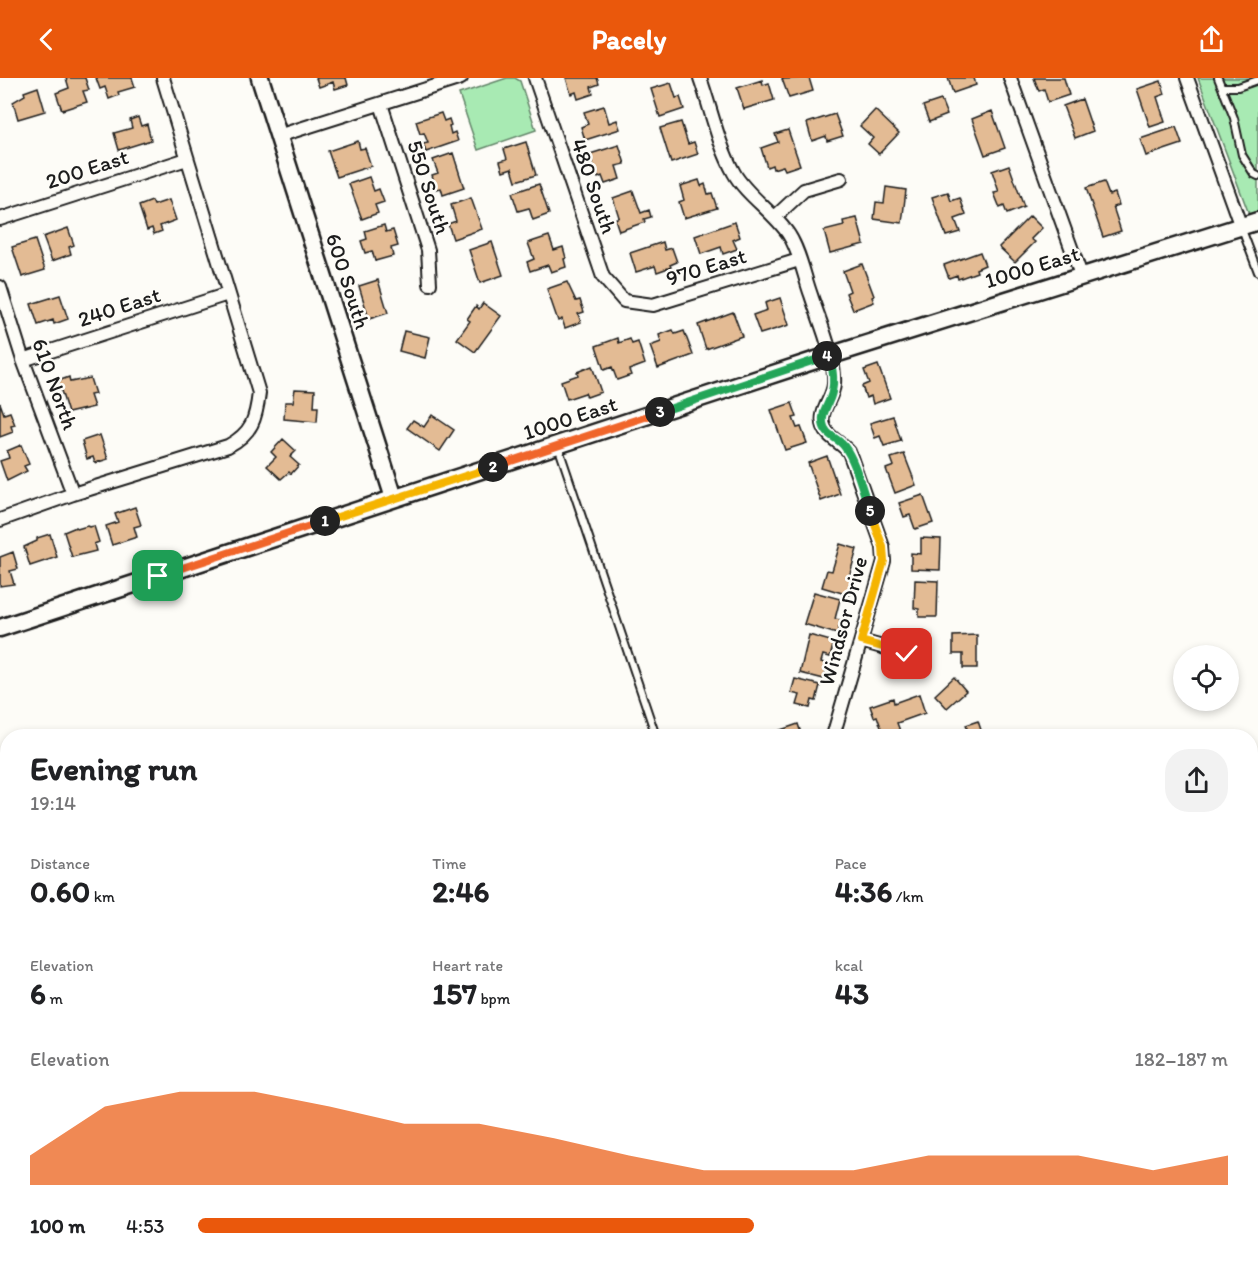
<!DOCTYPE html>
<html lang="en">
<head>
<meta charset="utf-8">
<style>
	:root { --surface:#fff; --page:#f2f2f2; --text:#202124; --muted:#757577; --accent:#ea580c }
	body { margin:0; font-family:Itim,sans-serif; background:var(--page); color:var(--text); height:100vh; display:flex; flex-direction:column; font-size:22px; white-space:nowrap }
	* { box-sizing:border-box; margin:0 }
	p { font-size:20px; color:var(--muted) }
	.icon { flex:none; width:33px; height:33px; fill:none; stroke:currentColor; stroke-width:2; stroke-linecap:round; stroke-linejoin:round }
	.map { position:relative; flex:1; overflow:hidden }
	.side { position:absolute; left:0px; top:651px; width:1258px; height:532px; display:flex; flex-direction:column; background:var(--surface); border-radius:24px 24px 0 0; box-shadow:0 3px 9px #0003 }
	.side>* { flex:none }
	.controls { position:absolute; left:1173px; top:567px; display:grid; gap:12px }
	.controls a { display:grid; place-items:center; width:66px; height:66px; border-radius:50%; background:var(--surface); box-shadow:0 3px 9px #0003; font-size:30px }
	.pin { position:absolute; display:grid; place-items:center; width:51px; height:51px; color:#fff; margin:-26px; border-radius:12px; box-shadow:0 3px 9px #0006 }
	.km { position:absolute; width:30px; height:30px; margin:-15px; border-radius:50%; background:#222; color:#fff; font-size:16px; line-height:30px; text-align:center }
	.round { display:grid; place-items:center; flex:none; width:63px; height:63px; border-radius:24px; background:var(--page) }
	.summary { display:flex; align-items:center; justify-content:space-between; height:102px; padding:0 30px }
	h1 { font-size:33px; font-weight:700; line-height:45px }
	.stats { display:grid; grid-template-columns:repeat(3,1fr); gap:9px; height:102px; padding:6px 30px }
	.stats div { display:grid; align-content:center }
	.stats b { font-size:30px; font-weight:700 }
	.stats small { font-size:16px; font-weight:400 }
	.stats p { font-size:16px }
	.chart { height:168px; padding:12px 30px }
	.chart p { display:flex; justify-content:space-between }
	.chart svg { width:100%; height:108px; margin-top:6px; fill:var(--accent); opacity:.7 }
	ul { padding:0 30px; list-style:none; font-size:20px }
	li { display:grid; grid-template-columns:96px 72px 1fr; align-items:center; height:45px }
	li i { height:15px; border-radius:8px; background:var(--accent) }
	header { display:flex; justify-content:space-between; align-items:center; height:78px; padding:0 30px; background:var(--accent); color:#fff; font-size:27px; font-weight:700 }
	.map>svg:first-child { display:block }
	.green { fill:#a8eab3; stroke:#628368; stroke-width:1.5 }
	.building { fill:#e3bb94; stroke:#1c1c1c; stroke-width:1.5 }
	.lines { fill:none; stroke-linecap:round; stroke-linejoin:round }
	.service-casing { stroke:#1c1c1c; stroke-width:10 }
	.minor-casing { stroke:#1c1c1c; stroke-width:16 }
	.tertiary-casing { stroke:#1c1c1c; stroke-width:21 }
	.path { stroke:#1c1c1c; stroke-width:2; stroke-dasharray:1.5 4.5; stroke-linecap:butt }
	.service { stroke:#fdfcf7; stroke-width:6 }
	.minor { stroke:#fdfcf7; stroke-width:12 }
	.tertiary { stroke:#fdfcf7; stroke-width:16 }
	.split-1-casing { stroke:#fff; stroke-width:12 }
	.split-2-casing { stroke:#fff; stroke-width:12 }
	.split-3-casing { stroke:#fff; stroke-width:12 }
	.split-4-casing { stroke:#fff; stroke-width:12 }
	.split-5-casing { stroke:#fff; stroke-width:12 }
	.split-6-casing { stroke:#fff; stroke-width:12 }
	.split-1 { stroke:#f0652b; stroke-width:8 }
	.split-2 { stroke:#f5b400; stroke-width:8 }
	.split-3 { stroke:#f0652b; stroke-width:8 }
	.split-4 { stroke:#22a559; stroke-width:8 }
	.split-5 { stroke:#22a559; stroke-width:8 }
	.split-6 { stroke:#f5b400; stroke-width:8 }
	.labels { text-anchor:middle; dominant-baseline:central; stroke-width:5; stroke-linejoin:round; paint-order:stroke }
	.street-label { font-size:22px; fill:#1c1c1c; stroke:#fdfcf7 }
</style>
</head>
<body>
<header><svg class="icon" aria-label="back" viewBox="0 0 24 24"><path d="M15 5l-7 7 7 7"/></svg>Pacely<svg class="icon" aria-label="share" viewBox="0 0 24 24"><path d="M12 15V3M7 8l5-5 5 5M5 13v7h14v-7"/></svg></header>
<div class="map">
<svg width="1258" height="1183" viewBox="0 0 1258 1183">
	<rect width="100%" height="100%" fill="#fdfcf7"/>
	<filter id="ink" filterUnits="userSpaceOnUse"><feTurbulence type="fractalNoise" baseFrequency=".0167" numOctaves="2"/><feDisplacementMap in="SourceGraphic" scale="12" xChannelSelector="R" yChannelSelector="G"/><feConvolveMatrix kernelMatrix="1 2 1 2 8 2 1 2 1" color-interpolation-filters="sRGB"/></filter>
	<g filter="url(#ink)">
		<!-- green -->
		<path class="green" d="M507 0H515L520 3 536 52 478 72 459 16Z
			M1198 0H1258V133L1249 136Z
			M341 1176H618L621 1183H343Z"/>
		<!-- building -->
		<path class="building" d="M66 0H85L89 12 83 13 87 24 62 32 56 15 69 10Z
			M96 0H132L135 9 118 14 119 17 109 21 105 9 100 11Z
			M316 0H346L348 7 335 11 333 4 319 9Z
			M566 0H597L599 6 591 9 593 16 578 21 576 14 571 16Z
			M809 0 813 13 789 20 782 1Z
			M948 0H974L976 7 953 15Z
			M1034 0H1064L1069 17 1048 24 1044 11 1039 13Z
			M762 2 763 7 769 5 774 22 744 31 737 10Z
			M1161 3 1165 16 1157 19 1165 44 1150 49 1137 11Z
			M671 5 676 20 680 19 684 31 660 39 651 11Z
			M38 9 45 33 18 41 13 24 25 17 24 14Z
			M1082 21 1093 53 1075 60 1063 28Z
			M941 22 947 37 929 44 923 28Z
			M604 28 609 45 617 42 620 51 585 62 581 49 588 46 584 34Z
			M875 32 899 55 879 76 868 66 873 60 860 48Z
			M992 33 1005 70 985 77 972 41Z
			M441 35 444 43 449 41 451 47 449 48 451 56 455 54 458 63 426 74 423 66 428 65 424 55 420 56 416 43Z
			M835 36 843 58 827 63 826 58 812 63 807 45Z
			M138 39 141 48 147 46 151 62 119 72 114 55 132 50 130 42Z
			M681 44 688 66 694 64 698 76 671 85 660 50Z
			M1176 49 1182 66 1146 78 1140 61Z
			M788 52 800 87 785 92 783 88 773 91 772 87 767 89 761 70 778 64 775 56Z
			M358 63 360 71 365 70 371 88 337 99 328 73Z
			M526 64 536 97 516 103 512 90 503 93 500 83 507 81 504 71Z
			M619 67 625 86 616 88 620 101 605 106 602 98 598 100 590 76Z
			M453 75 464 110 443 117 441 110 436 111 432 97 438 95 433 82Z
			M1009 87 1024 129 1007 136 1004 128 1000 130 994 115 999 114 992 93Z
			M369 99 374 113 379 111 384 124 375 127 378 135 362 141 349 106Z
			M699 102 701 108 705 106 708 116 712 115 717 130 684 140 679 124 684 122 680 108Z
			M1104 104 1109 117 1115 115 1119 127 1113 129 1121 153 1103 159 1086 110Z
			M539 106 549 136 533 142 529 130 518 133 512 115Z
			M886 109 906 112 902 145 874 141 876 124 884 125Z
			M633 113 641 135 649 132 651 139 644 141 645 144 619 153 615 141 619 139 613 120Z
			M948 114 951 123 960 120 966 137 955 141 960 154 946 158 932 119Z
			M471 120 482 151 453 161 448 146 456 143 451 127Z
			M169 122 176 142 160 148 162 153 154 156 152 150 147 152 139 128 152 123 154 127Z
			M1030 138 1042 150 1031 161 1035 164 1015 184 999 169Z
			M857 140 864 166 830 175 824 153 844 148 843 143Z
			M735 144 740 159 733 162 737 171 723 176 721 169 701 176 695 158Z
			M384 147 386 154 393 152 398 168 391 170 393 178 375 183 372 173 365 175 361 163 367 161 365 153Z
			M68 150 74 167 69 169 71 176 52 183 43 159Z
			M549 158 554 172 563 169 566 180 564 181 566 189 551 194 548 187 530 193 527 184 534 181 528 165Z
			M35 162 45 192 22 199 12 169Z
			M492 164 503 197 480 205 469 172Z
			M663 164 665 172 672 170 677 184 670 187 671 189 657 194 655 188 636 194 630 175Z
			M980 174 985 187 976 191 977 194 958 201 957 197 949 200 944 187Z
			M862 186 874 218 872 219 874 224 853 232 846 215 850 213 843 193Z
			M378 202 388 235 369 241 359 208Z
			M567 204 576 223 580 222 584 234 578 236 581 244 565 250 562 241 558 243 547 211Z
			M60 217 68 241 54 246 53 242 38 247 31 226Z
			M780 220 789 247 760 256 753 237 767 232 765 225Z
			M483 225 501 238 475 274 457 261 470 243 467 241 476 228 479 231Z
			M733 234 742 258 706 271 698 247Z
			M673 252 675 256 684 253 693 277 658 290 650 268 661 264 659 257Z
			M404 253 430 259 425 280 399 273Z
			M618 260 619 265 630 261 632 266 638 264 645 286 629 292 631 297 617 302 612 289 604 292 596 268Z
			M878 287 890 320 873 326 871 318 866 320 862 308 869 305 864 292Z
			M592 288 601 314 587 319 585 315 567 321 561 303 578 297 577 294Z
			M69 299 70 304 90 300 95 316 90 317 94 329 68 335 58 303Z
			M295 311 315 312 314 329H318L317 344 284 341 285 324H293Z
			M0 325 4 336 10 334 15 347 11 348 13 354 0 359Z
			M792 325 797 339 793 340 797 350 801 349 807 365 785 372 771 332Z
			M432 337 454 352 440 373 407 350 413 342 424 349Z
			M893 338 901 363 884 368 880 358 875 360 870 345Z
			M100 357 108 381 95 385 93 379 87 381 82 363Z
			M283 361 296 373 290 379 299 387 291 396 289 394 281 401 267 388 276 379 271 374Z
			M21 367 29 386 24 388 27 393 7 403 0 383 9 380 7 373Z
			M904 376 916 407 895 415 886 391 894 388 891 380Z
			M827 378 840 416 821 423 808 385Z
			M923 417 933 445 915 451 910 437 904 439 899 425Z
			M135 429 141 447 134 449 137 459 112 467 106 448 118 444 115 436Z
			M87 448 89 449 94 448 99 464 94 466 96 473 72 479 64 454 76 449 77 451Z
			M50 456 57 479 30 488 24 469 37 463V460Z
			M921 460 941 461 940 492 911 491V475L921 476Z
			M840 466 857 471 849 499 854 500 849 517 822 509 827 492 832 493Z
			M13 474 18 491 10 493 14 506 0 508V479Z
			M915 502 938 503 937 539H919V531L914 530Z
			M814 514 840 521 835 541 841 542 837 556 804 546Z
			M809 557 834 564 830 579 823 577 821 584 828 586 824 601 800 595Z
			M977 557V590H963V576H953V558Z
			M954 599 966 613 947 630 935 617Z
			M795 601 820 607 816 623 812 622 810 630 797 627 800 617 791 615Z
			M919 616 925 635 897 645 902 658H884L877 638 874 639 870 628 893 620 894 625Z
			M978 643 983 658H969L966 647Z
			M798 646 802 658H777L775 654Z
			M8 971V1002L0 1004V973Z
			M77 1176H93L95 1183H79Z
			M227 1176H261L255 1179 256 1183H224V1181L228 1179Z
			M1039 1176H1071L1070 1183H1038Z
			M1133 1176H1140L1153 1181 1152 1183H1130Z"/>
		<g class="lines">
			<!-- service casing -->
			<g class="service-casing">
				<path id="service" d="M1218 0 1234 40 1242 77 1254 96 1258 98
					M1222 9H1238L1258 2
					M1241 149 1258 194
					M558 368 656 658"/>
			</g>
			<!-- minor casing -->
			<g class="minor-casing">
				<path id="minor" d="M535 0 603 199 624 223 653 227 799 182
					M700 0C711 31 718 66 734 95 746 117 775 135 789 157 800 174 804 198 811 217 819 242 836 280 834 306 833 321 818 333 824 349 828 360 842 365 849 374L883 469 884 483 833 658
					M1010 0 1081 197
					M1187 0 1241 149
					M381 26 428 172 430 206
					M278 58 461 0
					M775 139 804 112 841 101
					M0 141 187 81
					M0 209 23 282 73 416
					M23 282 228 216
					M0 442 73 416 228 368C252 355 256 341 259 315L163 0
					M861 563 907 576
					M0 1047 8 1045
					M1251 1106 1258 1100
					M997 1176 1000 1183
					M1186 1183 1189 1176"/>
			</g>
			<!-- tertiary casing -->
			<g class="tertiary-casing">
				<path id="tertiary" d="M260 0 394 420
					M0 550 816 282 1258 143"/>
			</g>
			<!-- path -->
			<path class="path" d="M400 1176 403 1183
				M610 1176 612 1183"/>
			<!-- service -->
			<use href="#service" class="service"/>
			<!-- minor -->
			<use href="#minor" class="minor"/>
			<!-- tertiary -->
			<use href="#tertiary" class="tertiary"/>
		</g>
	</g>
	<g class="lines" filter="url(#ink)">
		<!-- split-1 casing -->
		<g class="split-1-casing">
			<path id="split-1" d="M158 498 325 443"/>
		</g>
		<!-- split-2 casing -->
		<g class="split-2-casing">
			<path id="split-2" d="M325 443 493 389"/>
		</g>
		<!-- split-3 casing -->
		<g class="split-3-casing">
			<path id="split-3" d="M493 389 660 334"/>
		</g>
		<!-- split-4 casing -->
		<g class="split-4-casing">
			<path id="split-4" d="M660 334 827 278"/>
		</g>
		<!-- split-5 casing -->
		<g class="split-5-casing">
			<path id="split-5" d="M827 278 830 277C832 290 835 302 832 314 830 325 821 334 823 345 825 358 837 359 844 368 856 383 863 415 870 433"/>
		</g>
		<!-- split-6 casing -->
		<g class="split-6-casing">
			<path id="split-6" d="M870 433 883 469 884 483 861 563 907 576"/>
		</g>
		<!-- split-1 -->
		<use href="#split-1" class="split-1"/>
		<!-- split-2 -->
		<use href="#split-2" class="split-2"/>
		<!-- split-3 -->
		<use href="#split-3" class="split-3"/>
		<!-- split-4 -->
		<use href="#split-4" class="split-4"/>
		<!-- split-5 -->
		<use href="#split-5" class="split-5"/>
		<!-- split-6 -->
		<use href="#split-6" class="split-6"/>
	</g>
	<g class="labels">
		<!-- street labels -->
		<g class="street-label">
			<text transform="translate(87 91) rotate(-18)">200 East</text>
			<text transform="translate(594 108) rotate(71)">480 South</text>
			<text transform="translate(429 109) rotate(72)">550 South</text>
			<text transform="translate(706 189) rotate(-17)">970 East</text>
			<text transform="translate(1032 189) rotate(-17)">1000 East</text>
			<text transform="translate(348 203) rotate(72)">600 South</text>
			<text transform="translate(119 229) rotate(-18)">240 East</text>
			<text transform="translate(55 306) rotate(70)">610 North</text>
			<text transform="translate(570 340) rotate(-18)">1000 East</text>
			<text transform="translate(843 543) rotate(-75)">Windsor Drive</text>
		</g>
	</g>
</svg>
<div class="controls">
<a><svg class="icon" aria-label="locate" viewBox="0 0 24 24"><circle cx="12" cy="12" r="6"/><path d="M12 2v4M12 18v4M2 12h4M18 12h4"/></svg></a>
</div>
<div class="pin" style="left:158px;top:498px;background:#1e9e55"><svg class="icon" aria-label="arrive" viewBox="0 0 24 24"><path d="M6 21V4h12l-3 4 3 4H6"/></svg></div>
<div class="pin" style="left:907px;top:576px;background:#d93025"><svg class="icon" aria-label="check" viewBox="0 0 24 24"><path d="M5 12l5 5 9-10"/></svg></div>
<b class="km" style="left:325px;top:443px">1</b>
<b class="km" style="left:493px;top:389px">2</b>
<b class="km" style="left:660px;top:334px">3</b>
<b class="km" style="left:827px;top:278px">4</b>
<b class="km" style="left:870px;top:433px">5</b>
<section class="side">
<div class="summary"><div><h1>Evening run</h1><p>19:14</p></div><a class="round"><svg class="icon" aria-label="share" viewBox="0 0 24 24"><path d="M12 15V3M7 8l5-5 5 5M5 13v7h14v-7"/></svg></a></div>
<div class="stats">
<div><p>Distance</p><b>0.60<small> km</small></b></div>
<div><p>Time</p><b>2:46</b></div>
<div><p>Pace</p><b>4:36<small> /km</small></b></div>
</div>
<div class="stats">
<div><p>Elevation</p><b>6<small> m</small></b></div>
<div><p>Heart rate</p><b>157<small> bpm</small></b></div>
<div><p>kcal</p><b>43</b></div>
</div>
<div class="chart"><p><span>Elevation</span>182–187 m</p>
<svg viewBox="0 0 160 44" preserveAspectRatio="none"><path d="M0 44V32L10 12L20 6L30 6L40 12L50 19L60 19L70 25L80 32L90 38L100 38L110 38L120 32L130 32L140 32L150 38L160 32V44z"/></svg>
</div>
<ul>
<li><b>100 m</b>4:53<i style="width:54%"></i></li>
</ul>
</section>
</div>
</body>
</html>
